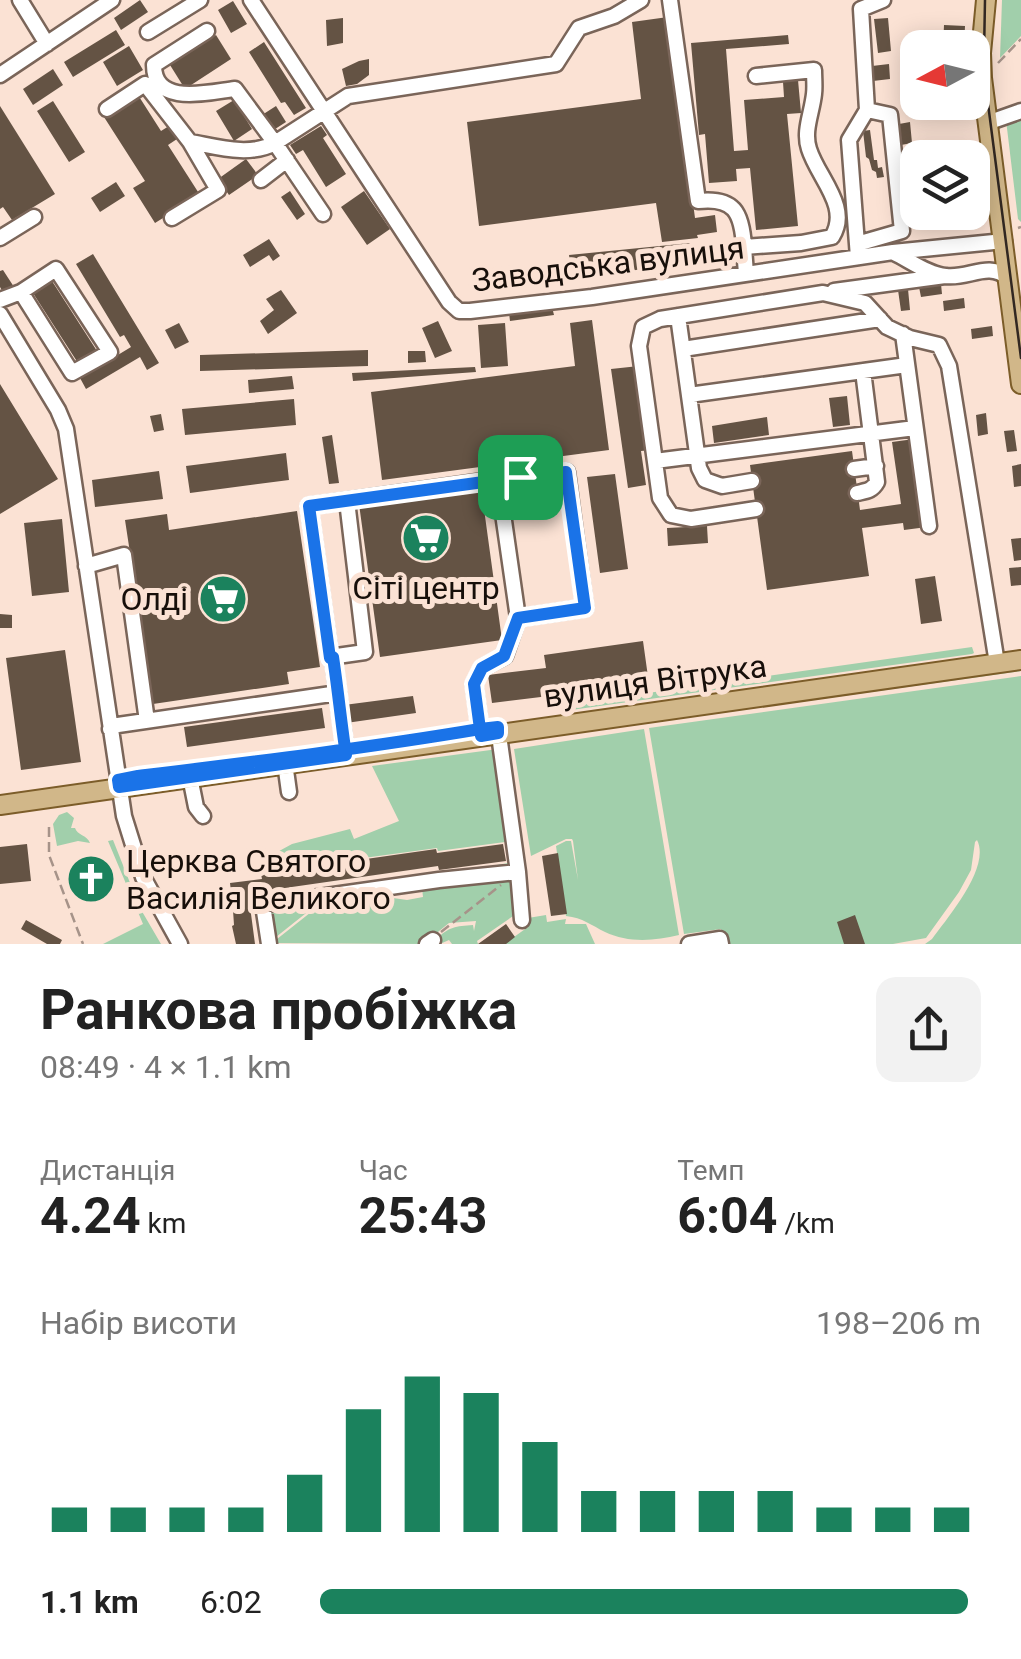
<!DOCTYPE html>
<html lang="uk">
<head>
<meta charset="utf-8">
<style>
	:root { --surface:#fff; --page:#f2f2f2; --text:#222; --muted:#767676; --accent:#1b825d }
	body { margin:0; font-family:Roboto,sans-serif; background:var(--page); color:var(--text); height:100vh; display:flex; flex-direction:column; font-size:38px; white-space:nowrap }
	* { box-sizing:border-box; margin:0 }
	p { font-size:32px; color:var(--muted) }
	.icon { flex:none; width:55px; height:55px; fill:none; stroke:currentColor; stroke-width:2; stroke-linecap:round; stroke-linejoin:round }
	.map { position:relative; height:944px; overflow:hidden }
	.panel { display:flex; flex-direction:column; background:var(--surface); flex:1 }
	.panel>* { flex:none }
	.needle { width:65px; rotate:263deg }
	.controls { position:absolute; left:900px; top:30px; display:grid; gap:20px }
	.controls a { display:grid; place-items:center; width:90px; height:90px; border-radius:20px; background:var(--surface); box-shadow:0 5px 25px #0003; font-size:50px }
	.pin { position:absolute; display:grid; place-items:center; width:85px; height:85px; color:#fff; margin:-42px; border-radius:20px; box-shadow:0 5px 15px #0006 }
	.round { display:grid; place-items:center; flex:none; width:105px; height:105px; border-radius:20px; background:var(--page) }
	.summary { display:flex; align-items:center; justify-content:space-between; height:170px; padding:0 40px }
	h1 { font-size:55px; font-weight:700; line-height:75px }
	.metrics { display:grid; grid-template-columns:repeat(3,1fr); gap:15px; height:170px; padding:10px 40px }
	.metrics div { display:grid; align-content:center }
	.metrics b { font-size:50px; font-weight:700 }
	.metrics small { font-size:28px; font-weight:400 }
	.metrics p { font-size:28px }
	.chart { height:280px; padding:20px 40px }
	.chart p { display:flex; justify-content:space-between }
	.chart svg { width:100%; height:180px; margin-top:10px; stroke:var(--accent); stroke-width:6 }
	ul { padding:0 40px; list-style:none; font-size:32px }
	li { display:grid; grid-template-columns:160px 120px 1fr; align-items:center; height:75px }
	li i { height:25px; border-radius:12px; background:var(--accent) }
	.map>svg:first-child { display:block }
	.green { fill:#a1cfab }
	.building { fill:#645344 }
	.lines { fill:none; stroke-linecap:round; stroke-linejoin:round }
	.minor-casing { stroke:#7a6559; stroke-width:19 }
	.major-casing { stroke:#7c5d29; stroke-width:22 }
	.path { stroke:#a69389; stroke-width:2.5; stroke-dasharray:10 5; stroke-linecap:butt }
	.minor { stroke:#fff; stroke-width:14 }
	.major { stroke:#d1b789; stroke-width:18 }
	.tram { stroke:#322822; stroke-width:2.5 }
	.route-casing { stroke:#fff; stroke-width:20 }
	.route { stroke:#1a73e8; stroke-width:12 }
	.labels { text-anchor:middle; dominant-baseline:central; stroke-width:10; stroke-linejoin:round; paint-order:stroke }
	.street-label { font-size:32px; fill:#170f0a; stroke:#fbe2d4 }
	.poi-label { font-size:32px; fill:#170f0a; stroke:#fbe2d4 }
</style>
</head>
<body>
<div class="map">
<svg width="1021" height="944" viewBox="0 0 1021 944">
	<rect width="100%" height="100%" fill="#fbe2d4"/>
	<!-- green -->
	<path class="green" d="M1002 0H1021V36L1000 58Z
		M1021 115V222L1018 219 1006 120Z
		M972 647 974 653 972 654 564 711 563 705Z
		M1021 667V671L585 732 584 728Z
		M1021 676V944H925L932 939C948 917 991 867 977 840L975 842 971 870 959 892 926 938 893 944H724L721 929 684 934 649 728Z
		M644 729 679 935C654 941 628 943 605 932 591 925 583 918 566 916L556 846 566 841H571L578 880 573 841 572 839H566L531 856 514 749Z
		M498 749 514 867 498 871 497 865 508 863 505 842 438 851 437 848 261 872 259 862 292 844 350 829 354 839 399 821 372 766Z
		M67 812 74 818 71 828H75C77 835 87 835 90 843L78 841 57 846 53 824 59 815Z
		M113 840 140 908 161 944H103L143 924 108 841Z
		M512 878 516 914 477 941 478 944H452L449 940 440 944 437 939C448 927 456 926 473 925L474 931 476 921 449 923 423 944 272 943 325 901 390 892 393 898 407 900 423 897 422 888Z
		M320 902 271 941 266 911Z
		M546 915 547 922 566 919 565 924H586L595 944H504L528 927V918Z"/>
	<!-- building -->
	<path class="building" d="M140 0 148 12 121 30 114 18Z
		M233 1 247 24 231 33 218 10Z
		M668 17 695 218 715 215 717 232 697 235 698 238 662 242 656 203 479 226 467 122 641 99 632 22Z
		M343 18V43L327 46 326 20Z
		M888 18 891 51 878 53 874 19Z
		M944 25 965 26 964 48H943Z
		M116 30 125 45 73 77 64 62Z
		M216 35 231 59 185 89 170 65Z
		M788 35 789 44 726 49 734 151 748 150 744 100 784 97 783 82 798 80 801 113 787 114 798 226 756 230 750 168 736 169 737 181 709 183 705 134 699 135 691 43Z
		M264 42 306 108 294 115 285 102 281 103 249 52Z
		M129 46 143 70 117 86 103 62Z
		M369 59V75L357 84 346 86 342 69 359 61Z
		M889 64 890 79 873 81 872 66Z
		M53 69 63 85 33 105 23 89Z
		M138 95 161 131 169 126 177 139 168 145 200 195 155 223 133 188 145 181 104 117Z
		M234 100 252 129 234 141 216 111Z
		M53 101 85 152 69 162 37 111Z
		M965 102H975L976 118 966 119Z
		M0 106 55 194 12 220 3 207 0 209Z
		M276 106 286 122 272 131 262 115Z
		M910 122 912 143 901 145 899 124Z
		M321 126 327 135 323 138 346 174 326 187 303 150 296 154 290 145Z
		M870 130 874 160H877L878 168 882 167 884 177 877 178 876 172 872 170 869 159 866 157 863 131Z
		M971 148 972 158H951L950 151Z
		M246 159 258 175 229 195 218 179Z
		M116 182 125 196 100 212 91 198Z
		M984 185 987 206 977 208 974 187Z
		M290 191 305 214 297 220 281 197Z
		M364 191 390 229 367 245 341 207Z
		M269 239 280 256 273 261 269 255 250 267 243 255Z
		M690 243 692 263 572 278 569 255Z
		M93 254 159 363 147 370 140 357 86 389 80 378 131 347 124 335 120 337 76 264Z
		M3 270 14 287 4 294 0 287V271Z
		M50 278 97 351 78 363 31 290Z
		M941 284 942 294 921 297 919 287Z
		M908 289 910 310 901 311 898 290Z
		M281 290 297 313 268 334 260 321 274 310 266 299Z
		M964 298 965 308 944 311 943 301Z
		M552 307 554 315 510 321 509 313Z
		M592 320 609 450 382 480 371 392 575 366 570 323Z
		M438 321 452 351 435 358 422 328Z
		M179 323 189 342 175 349 165 330Z
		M505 323 508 366 481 368 478 325Z
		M992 326 993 336 972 339 971 329Z
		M368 350V366L200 371V355Z
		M408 351H425L426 362 408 363Z
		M639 366 651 450 641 451 646 485 628 488 611 369Z
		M475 367 476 372 353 381 352 373Z
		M292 376 294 389 249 393 248 380Z
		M0 384 58 479 0 514Z
		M847 396 850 425 833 427 829 398Z
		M294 399 296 425 185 435 182 409Z
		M986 413 988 434 978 436 976 415Z
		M161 414 164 430 154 432 150 416Z
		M767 417 769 435 714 443 712 426Z
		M1014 430 1017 451 1007 452 1004 431Z
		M332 435 339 483 329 484 322 437Z
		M914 439 927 527 904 530 903 523 862 528 869 576 767 590 750 465 852 451 860 510 901 504 892 442Z
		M286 453 289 480 190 493 186 466Z
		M1021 464V486L1014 487 1012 466Z
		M159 471 163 499 95 507 92 480Z
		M615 474 628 569 600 573 587 477Z
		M481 487 502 640 380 657 359 504Z
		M297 511 320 667 287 672 289 684 153 704 125 520 167 514 169 530Z
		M62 519 69 592 32 596 24 523Z
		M707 526 708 543 668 546 667 528Z
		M1021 538V560L1014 561 1011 539Z
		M1021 567V585L1011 586 1009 568Z
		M935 576 942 621 921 624 915 579Z
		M0 614 12 615V628H0Z
		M643 641 649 684 549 697V696L492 703 488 675 546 668 544 655Z
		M65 650 81 762 21 770 6 658Z
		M413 696 416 713 346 723 344 705Z
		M322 708 325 728 187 747 184 727Z
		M27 844 31 881 0 884V847Z
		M503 844 506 861 439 870 438 866 264 891 265 897 249 899 255 944H236L232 926 234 925 233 910 230 883 262 879 261 874 436 849 437 853Z
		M177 852 181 870 171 872 168 854Z
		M558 853 567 914 551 916 542 856Z
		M94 863 107 882 88 895 75 876Z
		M855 915 865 944H844L837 922Z
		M26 920 62 940 60 944H47L21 929Z
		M506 924 515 937 506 944H478Z"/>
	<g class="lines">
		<!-- minor casing -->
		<g class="minor-casing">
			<path id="minor" d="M20 0 47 44
				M251 0 449 302 459 311H470L592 297 893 252 1004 241
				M670 0 698 201C734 197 742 212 744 247
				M207 31 154 65C154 107 209 92 235 89L275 143 348 96 556 64 579 28 614 16 641 0
				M148 32 200 0
				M0 75 112 0
				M107 109 145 84 190 142 218 190 172 218
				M987 123 1021 111
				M190 142C218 147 249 157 275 143L323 214
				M261 180 287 160
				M0 238 34 217
				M857 244 902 231 890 115 867 110
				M894 253C909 260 929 275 946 276 969 279 988 261 1008 278
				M858 257 849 140 867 110 861 9 883 0
				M746 274 744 247 801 243 832 237C851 207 818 178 809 149 803 131 812 113 814 94 815 87 814 78 814 70L756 76
				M834 291 945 276
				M0 300 21 292 56 269 110 352 72 373 21 292
				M0 314 58 410 66 429 124 816 143 877 180 944
				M678 316 699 468 705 480 722 486 752 481
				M903 334 929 526
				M683 349 880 319
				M689 395 907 365
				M655 461 915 428
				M854 469 876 466
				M857 493C866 491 872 491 877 482L863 371
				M347 501 365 652 330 657 309 506 498 479
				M756 509 691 519 671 515 660 498 639 346 643 327 660 319 823 293 865 303 887 327 910 338 939 345 949 366 996 657
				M86 566 124 555 147 721
				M333 657 346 755
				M498 728 518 872 522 920
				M110 729 118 725 338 693
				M481 736 474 684 482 668 505 656 518 618 498 479 567 472 585 608 518 618
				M285 763 289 792
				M190 777 196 807 203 816
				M269 944 263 905 439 880 518 872
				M427 944 433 940
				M689 944 720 939 721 944"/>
		</g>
		<!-- major casing -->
		<g class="major-casing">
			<path id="major" d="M986 0 981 53 982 78 1021 384
				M0 805 1021 660"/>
		</g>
		<!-- path -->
		<path class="path" d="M998 63 1021 39
			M1018 228 1021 227
			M49 827V855L83 944
			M441 932 501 885"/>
		<!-- minor -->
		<use href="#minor" class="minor"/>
		<!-- major -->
		<use href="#major" class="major"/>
		<!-- tram -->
		<path class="tram" d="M985 0 984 54 987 96 1021 358"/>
	</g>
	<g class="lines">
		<!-- route casing -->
		<g class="route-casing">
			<path id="route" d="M520 477 309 506 330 658 333 657C338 690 341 722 346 755L119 787 118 780 138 776C252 762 367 748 480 729L481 736 498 733V727L480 729 474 684 482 668 504 656 518 618 585 608 566 472 520 477"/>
		</g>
		<!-- route -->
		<use href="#route" class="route"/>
	</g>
	<!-- icons -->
	<defs>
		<g id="supermarket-disc" transform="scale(2.5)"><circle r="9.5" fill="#1b825d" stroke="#fbe2d4"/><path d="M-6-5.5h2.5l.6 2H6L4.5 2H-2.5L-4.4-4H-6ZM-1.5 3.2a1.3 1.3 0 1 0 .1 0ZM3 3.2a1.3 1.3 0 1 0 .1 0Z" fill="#fff"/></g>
		<g id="church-disc" transform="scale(2.5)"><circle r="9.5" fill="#1b825d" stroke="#fbe2d4"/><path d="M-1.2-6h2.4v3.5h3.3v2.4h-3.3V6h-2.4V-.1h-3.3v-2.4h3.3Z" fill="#fff"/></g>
	</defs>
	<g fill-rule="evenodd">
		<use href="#supermarket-disc" x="426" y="538"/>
		<use href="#supermarket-disc" x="223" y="599"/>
		<use href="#church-disc" x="91" y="879"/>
	</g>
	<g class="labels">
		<!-- street labels -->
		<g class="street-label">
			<text transform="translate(608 264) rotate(-7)">Заводська вулиця</text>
			<text transform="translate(655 681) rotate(-8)">вулиця Вітрука</text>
		</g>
		<!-- poi labels -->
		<g class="poi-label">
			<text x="426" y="588">Сіті центр</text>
			<text x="188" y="599" text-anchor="end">Олді</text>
			<text x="126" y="861" text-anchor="start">Церква Святого<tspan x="126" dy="37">Василія Великого</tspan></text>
		</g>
	</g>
</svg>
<div class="controls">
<a><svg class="needle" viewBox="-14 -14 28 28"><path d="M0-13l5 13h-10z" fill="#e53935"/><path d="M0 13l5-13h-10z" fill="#767676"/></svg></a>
<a><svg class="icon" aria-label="layers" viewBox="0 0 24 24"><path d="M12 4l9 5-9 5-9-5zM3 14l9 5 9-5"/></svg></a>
</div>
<div class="pin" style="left:520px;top:477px;background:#1e9e55"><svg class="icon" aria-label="arrive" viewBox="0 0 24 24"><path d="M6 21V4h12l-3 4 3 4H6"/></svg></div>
</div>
<section class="panel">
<div class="summary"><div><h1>Ранкова пробіжка</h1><p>08:49 · 4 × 1.1 km</p></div><a class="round"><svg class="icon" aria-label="share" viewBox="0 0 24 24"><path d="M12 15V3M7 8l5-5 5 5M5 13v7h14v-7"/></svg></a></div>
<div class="metrics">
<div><p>Дистанція</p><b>4.24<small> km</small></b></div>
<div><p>Час</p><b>25:43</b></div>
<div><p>Темп</p><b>6:04<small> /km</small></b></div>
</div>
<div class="chart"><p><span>Набір висоти</span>198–206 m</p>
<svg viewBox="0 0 160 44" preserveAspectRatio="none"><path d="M5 44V38M15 44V38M25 44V38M35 44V38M45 44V30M55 44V14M65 44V6M75 44V10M85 44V22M95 44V34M105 44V34M115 44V34M125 44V34M135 44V38M145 44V38M155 44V38"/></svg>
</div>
<ul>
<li><b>1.1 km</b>6:02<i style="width:98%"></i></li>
</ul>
</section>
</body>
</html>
